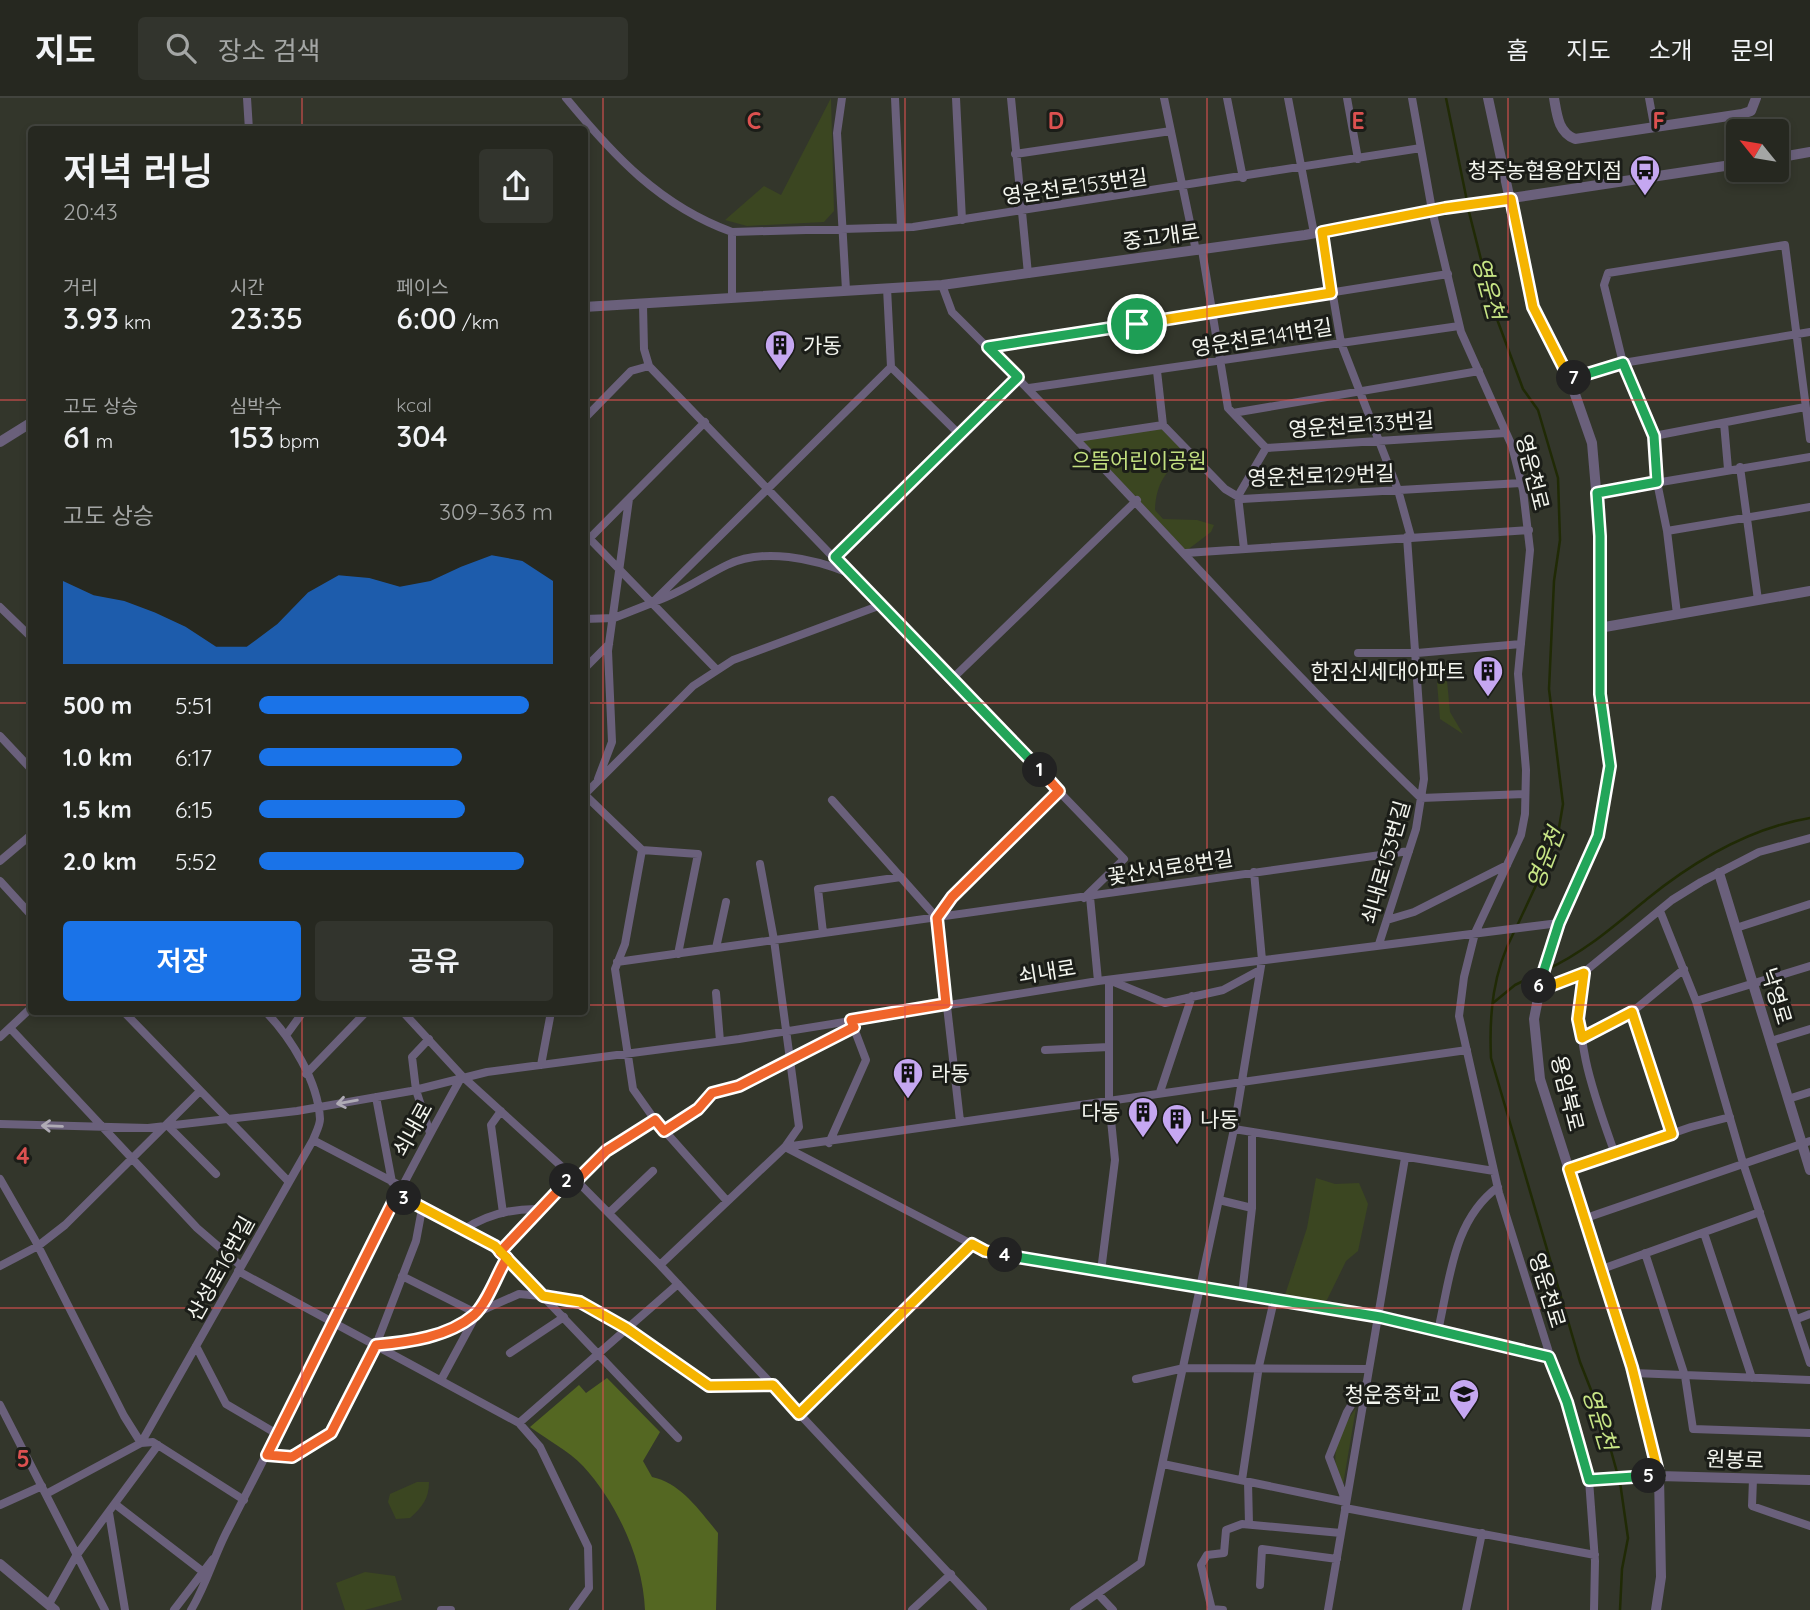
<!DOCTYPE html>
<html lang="ko">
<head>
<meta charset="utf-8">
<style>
	:root { --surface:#262820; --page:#32342d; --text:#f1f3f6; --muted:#a4a6a5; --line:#42443e; --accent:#1a73e8 }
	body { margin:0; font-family:Quicksand,"Noto Sans KR",sans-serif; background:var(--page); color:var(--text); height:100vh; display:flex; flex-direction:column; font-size:26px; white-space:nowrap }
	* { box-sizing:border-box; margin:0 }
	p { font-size:23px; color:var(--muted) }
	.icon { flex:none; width:38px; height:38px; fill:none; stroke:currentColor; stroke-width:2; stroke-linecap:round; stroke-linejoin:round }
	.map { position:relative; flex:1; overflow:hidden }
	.details { position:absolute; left:28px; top:28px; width:560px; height:889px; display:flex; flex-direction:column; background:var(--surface); border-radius:7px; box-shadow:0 4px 10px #0003,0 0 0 2px var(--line) }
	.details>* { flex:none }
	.needle { width:46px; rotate:300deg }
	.tools { position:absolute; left:1726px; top:21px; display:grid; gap:14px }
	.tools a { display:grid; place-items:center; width:63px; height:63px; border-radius:7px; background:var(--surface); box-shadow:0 4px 10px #0003,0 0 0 2px var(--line); font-size:35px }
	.pin { position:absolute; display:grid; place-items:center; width:60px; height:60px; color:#fff; margin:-30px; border:4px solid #fff; border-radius:50%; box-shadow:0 2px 7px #0007 }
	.km { position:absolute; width:35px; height:35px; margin:-18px; border-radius:50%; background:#222; color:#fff; font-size:19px; line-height:35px; text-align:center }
	.round { display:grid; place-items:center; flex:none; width:74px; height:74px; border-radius:7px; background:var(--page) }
	.headline { display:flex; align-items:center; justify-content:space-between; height:119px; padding:0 35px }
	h1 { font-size:38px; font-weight:600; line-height:52px }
	.metrics { display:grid; grid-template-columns:repeat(3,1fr); gap:10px; height:119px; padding:7px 35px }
	.metrics div { display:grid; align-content:center }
	.metrics b { font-size:30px; font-weight:600 }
	.metrics small { font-size:19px; font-weight:400 }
	.metrics p { font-size:19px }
	.chart { height:196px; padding:14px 35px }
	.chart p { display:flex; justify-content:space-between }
	.chart svg { width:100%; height:126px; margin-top:7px; fill:var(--accent); opacity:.7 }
	.primary-button { display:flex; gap:14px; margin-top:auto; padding:14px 35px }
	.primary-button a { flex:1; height:80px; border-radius:7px; background:var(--accent); color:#fff; font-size:28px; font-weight:600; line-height:80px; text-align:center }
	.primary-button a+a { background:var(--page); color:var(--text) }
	ul { padding:0 35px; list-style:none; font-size:23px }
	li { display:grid; grid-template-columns:112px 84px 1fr; align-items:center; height:52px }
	li i { height:18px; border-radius:9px; background:var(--accent) }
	header { display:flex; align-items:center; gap:42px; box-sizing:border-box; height:98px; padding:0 35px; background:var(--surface); border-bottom:2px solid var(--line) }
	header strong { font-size:33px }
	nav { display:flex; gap:38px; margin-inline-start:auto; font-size:24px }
	.search { width:490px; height:63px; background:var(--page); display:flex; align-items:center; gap:18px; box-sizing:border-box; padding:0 24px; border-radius:7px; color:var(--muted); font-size:26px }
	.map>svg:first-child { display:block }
	.green { fill:#3b4621 }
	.forest { fill:#546722 }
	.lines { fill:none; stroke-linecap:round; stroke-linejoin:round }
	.stream { stroke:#202a05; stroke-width:2.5 }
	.minor { stroke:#6a607b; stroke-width:8 }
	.tertiary { stroke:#6a607b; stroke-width:10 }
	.oneway { stroke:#afabb5 }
	.split-1-casing { stroke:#fff; stroke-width:14 }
	.split-2-casing { stroke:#fff; stroke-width:14 }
	.split-3-casing { stroke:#fff; stroke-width:14 }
	.split-4-casing { stroke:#fff; stroke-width:14 }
	.split-5-casing { stroke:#fff; stroke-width:14 }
	.split-6-casing { stroke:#fff; stroke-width:14 }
	.split-7-casing { stroke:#fff; stroke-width:14 }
	.split-8-casing { stroke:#fff; stroke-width:14 }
	.split-1 { stroke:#22a559; stroke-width:9 }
	.split-2 { stroke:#f0652b; stroke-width:9 }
	.split-3 { stroke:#f0652b; stroke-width:9 }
	.split-4 { stroke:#f5b400; stroke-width:9 }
	.split-5 { stroke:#22a559; stroke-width:9 }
	.split-6 { stroke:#f5b400; stroke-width:9 }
	.split-7 { stroke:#22a559; stroke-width:9 }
	.split-8 { stroke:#f5b400; stroke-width:9 }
	.grid { fill:none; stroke:#dc5150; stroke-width:2; stroke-opacity:0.55 }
	.labels { text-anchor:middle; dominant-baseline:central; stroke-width:6; stroke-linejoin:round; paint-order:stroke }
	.poi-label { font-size:21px; fill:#f4f6ef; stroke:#1b1d18; text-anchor:end }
	.street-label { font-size:21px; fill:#f4f6ef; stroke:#1b1d18 }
	.park-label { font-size:21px; fill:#c2df7f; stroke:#1b1d18 }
	.water-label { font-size:23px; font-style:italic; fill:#c7e585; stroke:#1b1d18 }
	.grid-label { font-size:23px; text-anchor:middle; font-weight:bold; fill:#dc5150; stroke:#1b1d18; stroke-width:6; stroke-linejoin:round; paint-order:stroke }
</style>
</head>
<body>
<header>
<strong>지도</strong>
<div class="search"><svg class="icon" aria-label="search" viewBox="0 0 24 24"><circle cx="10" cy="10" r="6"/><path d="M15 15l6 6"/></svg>장소 검색</div>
<nav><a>홈</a><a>지도</a><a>소개</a><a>문의</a></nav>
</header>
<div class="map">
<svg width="1810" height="1512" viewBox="0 0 1810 1512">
	<rect width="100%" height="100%" fill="#33362b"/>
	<!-- green -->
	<path class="green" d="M831 0 834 113 824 124 747 128 725 122 764 88 781 97Z
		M1163 328 1188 354C1167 372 1156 384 1155 412L1163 421 1197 422 1214 427 1211 434 1186 453 1079 341Z
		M1436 572H1446L1450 614 1463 636 1440 621Z
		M1316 1080 1335 1086 1359 1085 1368 1106 1358 1153 1346 1163 1326 1204 1285 1197 1307 1130Z
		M1356 1310 1343 1387C1327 1358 1338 1336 1356 1310Z
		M417 1384H429C429 1401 422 1409 410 1420L396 1421 388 1404 390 1396Z
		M365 1474 395 1478 402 1502 365 1512H345L336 1485Z"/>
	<!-- forest -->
	<path class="forest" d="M607 1280 660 1334 643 1363 652 1379C681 1385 700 1413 718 1435L716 1512H645C643 1461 617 1405 583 1368 569 1353 546 1341 530 1329L579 1287 586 1295Z"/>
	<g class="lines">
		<!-- stream -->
		<path class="stream" d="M1446 0 1467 103
			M1468 110 1494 213 1523 291 1538 312 1558 380 1560 442 1554 483 1549 591 1563 706 1557 742 1517 828
			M1514 834C1493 874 1489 915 1491 960L1580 1264 1602 1320 1618 1378
			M1546 872C1585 854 1614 828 1647 801 1694 763 1750 730 1810 720
			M1493 905 1515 887 1540 875
			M1620 1384 1628 1440 1622 1471 1620 1512"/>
		<!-- minor -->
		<path class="minor" d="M247 0 249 32
			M566 0C613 57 660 108 732 134L913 129 1421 50
			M842 0 837 35 846 192
			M895 0 901 129
			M956 0 962 122
			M1011 0 1028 176
			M1164 0 1196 153
			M1227 0 1243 80
			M1288 0 1314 135
			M1347 0 1358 61
			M1412 0 1432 112 1461 234 1512 348 1523 392 1530 452 1518 576 1526 672 1525 716 1521 737 1475 835 1464 879 1459 918 1499 1095 1589 1382 1595 1463 1594 1512
			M1649 0 1654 27
			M1015 56 1171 33
			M1322 133 1341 245 1398 392 1411 439
			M732 134V200
			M1202 152 1228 310 1266 350 1506 335
			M942 187 952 214C1112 372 1259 544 1421 700L1525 696
			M643 207 644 251 649 268 1124 761 1084 800
			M988 249 1448 176
			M891 269 961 338
			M1157 273 1163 327 1225 391 1242 401 1521 385
			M1570 282 1623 265 1810 234
			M1029 290 1459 228
			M1233 315 1479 273
			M584 321 631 273 649 268
			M1724 325 1728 371
			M1654 338 1805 309
			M1077 340 1163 327
			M1740 369 1758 502
			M1596 395 1810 359
			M1667 433 1810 409
			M584 435 717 572
			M584 446 705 324
			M1244 451 1238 398 1266 350
			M1186 455 1529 432
			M835 459 1018 279
			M654 504C681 495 702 479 727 467 764 449 814 461 849 475
			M0 509 32 540
			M1677 516 1667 433 1657 384 1654 338 1623 265 1604 187 1608 175 1785 147 1810 341
			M584 521 614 520 652 505 891 269 887 190
			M1358 555H1417L1521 546
			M584 571 609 546
			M952 581 1137 402
			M0 638 32 672
			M598 681 612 644 608 553 629 401
			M584 696 642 752 625 846 615 871 633 991 655 1022 727 1103
			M584 697 693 588 733 562 881 507
			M832 702 937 820
			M642 752 698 756 678 856
			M0 763 32 736
			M0 783 32 818
			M1090 799 1098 883
			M1660 813 1696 903 1743 1065 1810 1265
			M1387 822 1414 814 1507 767
			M1736 830 1810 806
			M823 835 818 791 901 779
			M1379 846 1416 731 1424 681 1407 439
			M716 850 726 804
			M617 864 1409 753
			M1584 875C1571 938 1594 997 1615 1056
			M1537 893 1577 880 1672 802 1701 784 1759 754 1810 740
			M716 895 720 943
			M1696 903 1810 868
			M124 914 289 1084
			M403 914 462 978 572 1078 660 1167 983 1512
			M1632 914 1672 1036
			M10 930 197 1130 241 1168
			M287 936 303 914
			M0 939 32 909
			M1582 940 1632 914 1684 871
			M429 941 412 959 416 992 430 1035
			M1771 943 1810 931
			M1045 952 1109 949
			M541 967 551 914
			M306 976 366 914
			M1160 994 1192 898
			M376 999 392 1084
			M1788 1001 1810 994
			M501 1013 491 1027 503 1115
			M960 1023 937 820 952 799 1059 693
			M0 1026 148 1030 297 1013 411 993 487 974 739 941 1098 883 1559 825
			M167 1027 216 1076
			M1234 1031 1494 1073
			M664 1033 698 1011 712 995 739 988 854 929
			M313 1042 401 1088
			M829 1045 866 962 852 925
			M785 1049 985 1153 1380 1219 1549 1259
			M785 1049 1467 952
			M1569 1071 1691 1029 1730 1019
			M0 1081 35 1142 124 1318 141 1345
			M576 1083 606 1053 655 1022
			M397 1096 495 1148 678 1340
			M1219 1102 1252 1110
			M609 1115 653 1073
			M1586 1120 1810 1043
			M463 1132C486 1117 513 1110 541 1111
			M1704 1135 1752 1280
			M501 1154 572 1078
			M1645 1155 1685 1278 1693 1331 1810 1335
			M660 1167 785 1049 799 1029 774 842 760 766
			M0 1168 38 1148 65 1127 200 993
			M1602 1171 1760 1114
			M238 1173 519 1325 540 1349 588 1449 589 1490 573 1512
			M1101 1173 1115 1062 1109 1002V882L1165 905 1223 892 1260 872
			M402 1178 476 1215
			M1242 1196 1252 1110V1034
			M1797 1221 1810 1216
			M1438 1233C1450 1181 1453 1122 1498 1089
			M376 1247 406 1245 450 1232 476 1215 519 1196 564 1200 580 1204 626 1230 709 1288 773 1287
			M196 1248 226 1306 277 1336
			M510 1255 564 1219
			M1633 1275 1810 1282
			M1136 1281 1184 1270 1368 1271
			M441 1282 507 1160
			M0 1307 105 1512
			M799 1316 972 1146
			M519 1325 678 1186
			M141 1345 313 1042C315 1036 320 1028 320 1021 318 983 291 940 266 914
			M267 1357 292 1359 331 1335 376 1247 416 1143 422 1111
			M1163 1366 1346 1404
			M1753 1381 1752 1408 1810 1428
			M1242 1382 1259 1268 1274 1202
			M1248 1384 1249 1426
			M46 1396 141 1345 153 1344 244 1402
			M1346 1404 1329 1359 1347 1314 1363 1288
			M115 1406 202 1473
			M0 1407 42 1388
			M1345 1410 1595 1457
			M109 1415 125 1512
			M1260 1487 1262 1451 1337 1461
			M1098 1496 1113 1512
			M49 1506 76 1458 158 1347
			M1211 1511 1223 1512
			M174 1512 213 1461
			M191 1512C206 1487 213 1461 226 1435 305 1283 378 1128 462 978
			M441 1512H451
			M912 1512 951 1476
			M1074 1512 1141 1465 1234 1031 1262 862 1254 774
			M1212 1512 1201 1467 1207 1457 1224 1455 1226 1432 1242 1426 1341 1435
			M1328 1512 1405 1060
			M1466 1512 1482 1435"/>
		<!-- tertiary -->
		<path class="tertiary" d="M1488 0 1533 209 1570 282 1592 345 1600 438V596L1610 668 1598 738 1546 860 1534 921 1540 981 1632 1269 1659 1378 1661 1479 1656 1512
			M1554 0C1557 17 1558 34 1575 41L1742 16 1751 13 1756 0
			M1776 60 1810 54
			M584 209 942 187 1305 137 1445 110 1738 66
			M0 344 32 324
			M1599 530 1810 493
			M1719 775 1810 1072
			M1589 1382 1659 1378 1810 1382
			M0 1466 55 1512"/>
	</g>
	<!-- one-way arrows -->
	<defs><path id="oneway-shaft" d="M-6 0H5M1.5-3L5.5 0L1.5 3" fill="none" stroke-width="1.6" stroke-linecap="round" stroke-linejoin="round" transform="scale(1.75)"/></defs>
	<g class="oneway">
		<use href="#oneway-shaft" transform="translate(347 1004) rotate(170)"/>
		<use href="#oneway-shaft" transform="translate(52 1028) rotate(-178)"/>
	</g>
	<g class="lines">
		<!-- split-1 casing -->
		<g class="split-1-casing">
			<path id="split-1" d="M1040 672 835 459 1018 279 988 249 1137 226"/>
		</g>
		<!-- split-2 casing -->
		<g class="split-2-casing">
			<path id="split-2" d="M567 1083 572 1078 576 1083 606 1053 655 1022 664 1033 698 1011 712 995 739 988 854 929 851 922 946 906 937 820 952 799 1059 693 1040 672"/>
		</g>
		<!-- split-3 casing -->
		<g class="split-3-casing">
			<path id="split-3" d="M404 1100 397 1096 267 1357 292 1359 331 1335 376 1247C409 1244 448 1239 474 1217 488 1204 497 1176 507 1160L500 1154 567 1083"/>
		</g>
		<!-- split-4 casing -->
		<g class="split-4-casing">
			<path id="split-4" d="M404 1100 495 1148 543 1198 580 1204 626 1230 709 1288 773 1287 799 1316 972 1146 985 1153 1005 1157"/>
		</g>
		<!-- split-5 casing -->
		<g class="split-5-casing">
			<path id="split-5" d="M1005 1157 1380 1219 1549 1259 1567 1304 1589 1382 1649 1378"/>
		</g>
		<!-- split-6 casing -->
		<g class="split-6-casing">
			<path id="split-6" d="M1539 888 1537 893 1584 875 1578 921 1582 940 1632 914 1672 1036 1569 1071 1632 1269 1659 1378H1649"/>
		</g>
		<!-- split-7 casing -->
		<g class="split-7-casing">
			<path id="split-7" d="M1539 888 1559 825 1598 738 1610 668 1600 596V438L1597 395 1657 384 1654 338 1623 265 1574 280"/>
		</g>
		<!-- split-8 casing -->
		<g class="split-8-casing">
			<path id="split-8" d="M1137 226 1331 195 1322 134 1445 110 1511 101 1533 209 1570 282 1574 280"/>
		</g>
		<!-- split-1 -->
		<use href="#split-1" class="split-1"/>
		<!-- split-2 -->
		<use href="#split-2" class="split-2"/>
		<!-- split-3 -->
		<use href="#split-3" class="split-3"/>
		<!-- split-4 -->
		<use href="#split-4" class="split-4"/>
		<!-- split-5 -->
		<use href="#split-5" class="split-5"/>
		<!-- split-6 -->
		<use href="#split-6" class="split-6"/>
		<!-- split-7 -->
		<use href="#split-7" class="split-7"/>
		<!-- split-8 -->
		<use href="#split-8" class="split-8"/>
	</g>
	<!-- grid -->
	<path class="grid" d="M302 0V32M603 0V1512M905 0V1512M1207 0V1512M1508 0V1512M0 302H32M584 302H1810M0 605H32M584 605H1810M0 907H32M584 907H1810M302 914V1512M0 1210H1810"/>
	<!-- icons -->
	<defs>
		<g id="bus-pin" transform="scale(1.575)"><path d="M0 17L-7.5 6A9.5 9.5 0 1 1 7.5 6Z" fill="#c5a7f1" stroke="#1b1d18"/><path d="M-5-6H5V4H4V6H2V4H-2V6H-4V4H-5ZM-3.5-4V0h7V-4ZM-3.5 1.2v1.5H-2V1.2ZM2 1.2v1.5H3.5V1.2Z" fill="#111"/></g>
		<g id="building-pin" transform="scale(1.575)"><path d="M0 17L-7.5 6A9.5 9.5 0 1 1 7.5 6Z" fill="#c5a7f1" stroke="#1b1d18"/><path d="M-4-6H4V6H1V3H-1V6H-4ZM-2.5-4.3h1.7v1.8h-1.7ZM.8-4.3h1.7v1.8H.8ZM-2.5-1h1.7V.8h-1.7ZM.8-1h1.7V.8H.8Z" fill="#111"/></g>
		<g id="school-pin" transform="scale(1.575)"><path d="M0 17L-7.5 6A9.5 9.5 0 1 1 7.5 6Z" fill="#c5a7f1" stroke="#1b1d18"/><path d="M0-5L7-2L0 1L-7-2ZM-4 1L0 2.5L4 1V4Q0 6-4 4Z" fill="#111"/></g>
	</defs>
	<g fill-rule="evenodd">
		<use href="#bus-pin" x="1645" y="72"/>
		<use href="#building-pin" x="780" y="247"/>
		<use href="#building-pin" x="1488" y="573"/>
		<use href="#building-pin" x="908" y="975"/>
		<use href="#building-pin" x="1143" y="1014"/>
		<use href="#building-pin" x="1177" y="1021"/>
		<use href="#school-pin" x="1464" y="1296"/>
	</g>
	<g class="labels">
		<!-- poi labels -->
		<g class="poi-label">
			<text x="1622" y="72">청주농협용암지점</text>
			<text x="803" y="247" text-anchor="start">가동</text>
			<text x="1465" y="573">한진신세대아파트</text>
			<text x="931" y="975" text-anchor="start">라동</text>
			<text x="1120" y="1014">다동</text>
			<text x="1200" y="1021" text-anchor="start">나동</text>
			<text x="1441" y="1296">청운중학교</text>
		</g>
		<!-- street labels -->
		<g class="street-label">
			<text transform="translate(1075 88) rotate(-8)">영운천로153번길</text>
			<text transform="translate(1161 138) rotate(-8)">중고개로</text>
			<text transform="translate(1262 239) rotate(-9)">영운천로141번길</text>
			<text transform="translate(1361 326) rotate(-4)">영운천로133번길</text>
			<text transform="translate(1533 374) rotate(76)">영운천로</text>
			<text transform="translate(1321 377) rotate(-2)">영운천로129번길</text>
			<text transform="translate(1385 764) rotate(-74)">쇠내로153번길</text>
			<text transform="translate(1170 769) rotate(-9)">꽃산서로8번길</text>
			<text transform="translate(1047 873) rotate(-9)">쇠내로</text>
			<text transform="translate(1777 898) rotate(73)">낙영로</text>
			<text transform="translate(1568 995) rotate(76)">용암북로</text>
			<text transform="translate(412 1031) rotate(-61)">쇠내로</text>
			<text transform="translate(220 1170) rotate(-61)">산성로16번길</text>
			<text transform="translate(1548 1192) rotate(73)">영운천로</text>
			<text transform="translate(1735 1361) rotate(2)">원봉로</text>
		</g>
		<!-- park labels -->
		<g class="park-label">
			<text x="1139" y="362">으뜸어린이공원</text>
		</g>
		<!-- water labels -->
		<g class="water-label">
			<text transform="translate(1489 190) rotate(75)">영운천</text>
			<text transform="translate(1545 760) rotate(-69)">영운천</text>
			<text transform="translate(1600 1321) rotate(73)">영운천</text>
		</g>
	</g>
	<g class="grid-label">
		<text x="754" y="31">C</text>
		<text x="1056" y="31">D</text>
		<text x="1358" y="31">E</text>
		<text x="1659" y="31">F</text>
		<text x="23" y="1066">4</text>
		<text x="23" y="1369">5</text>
	</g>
</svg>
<div class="tools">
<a><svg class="needle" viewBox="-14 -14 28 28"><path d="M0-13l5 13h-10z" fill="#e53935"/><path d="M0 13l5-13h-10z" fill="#a4a6a5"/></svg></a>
</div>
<div class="pin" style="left:1137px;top:226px;background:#1e9e55"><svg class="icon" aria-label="arrive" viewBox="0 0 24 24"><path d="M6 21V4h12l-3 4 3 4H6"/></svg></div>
<b class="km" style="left:1040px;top:672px">1</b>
<b class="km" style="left:567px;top:1083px">2</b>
<b class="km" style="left:404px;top:1100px">3</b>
<b class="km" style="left:1005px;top:1157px">4</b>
<b class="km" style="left:1649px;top:1378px">5</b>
<b class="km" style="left:1539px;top:888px">6</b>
<b class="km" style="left:1574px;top:280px">7</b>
<section class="details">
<div class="headline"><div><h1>저녁 러닝</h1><p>20:43</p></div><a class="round"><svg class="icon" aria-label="share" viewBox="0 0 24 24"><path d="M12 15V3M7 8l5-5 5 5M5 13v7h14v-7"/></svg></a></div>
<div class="metrics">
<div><p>거리</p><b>3.93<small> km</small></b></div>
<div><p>시간</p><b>23:35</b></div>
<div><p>페이스</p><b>6:00<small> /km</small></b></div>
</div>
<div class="metrics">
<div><p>고도 상승</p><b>61<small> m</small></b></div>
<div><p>심박수</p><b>153<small> bpm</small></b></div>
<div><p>kcal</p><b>304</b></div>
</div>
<div class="chart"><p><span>고도 상승</span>309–363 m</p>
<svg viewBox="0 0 160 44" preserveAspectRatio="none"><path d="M0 44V15L10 20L20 22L30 26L40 31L50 38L60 38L70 30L80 19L90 13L100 14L110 17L120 15L130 10L140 6L150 8L160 15V44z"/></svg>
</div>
<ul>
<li><b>500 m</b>5:51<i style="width:92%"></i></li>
<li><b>1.0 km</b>6:17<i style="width:69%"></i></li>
<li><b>1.5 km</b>6:15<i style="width:70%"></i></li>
<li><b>2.0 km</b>5:52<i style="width:90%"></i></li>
</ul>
<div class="primary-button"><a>저장</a><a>공유</a></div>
</section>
</div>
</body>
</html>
